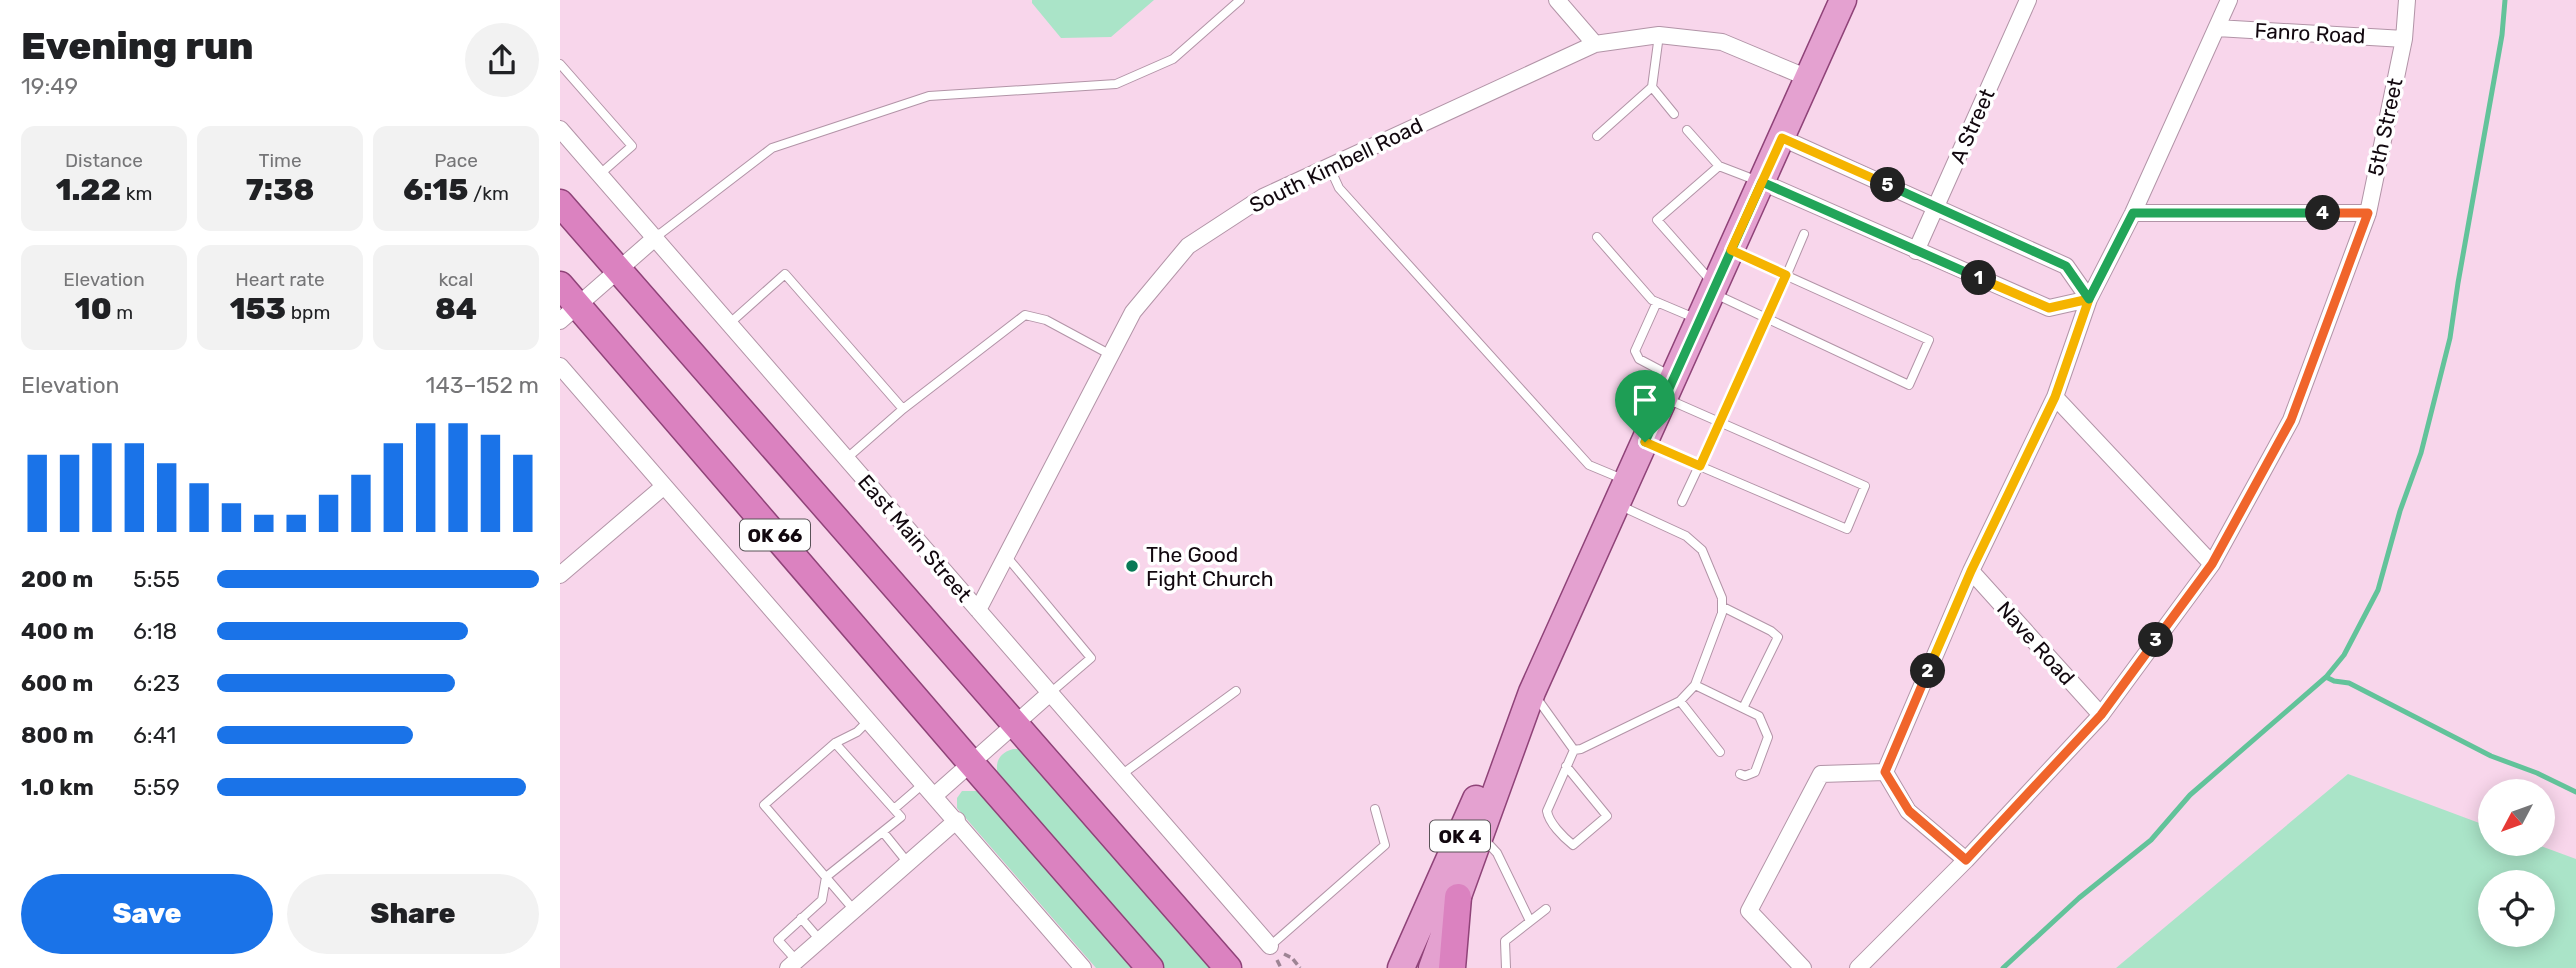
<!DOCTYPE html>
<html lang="en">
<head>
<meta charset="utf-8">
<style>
	:root { --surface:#fff; --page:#f2f2f2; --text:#202124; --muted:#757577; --accent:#1a73e8 }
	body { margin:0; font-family:Rubik,sans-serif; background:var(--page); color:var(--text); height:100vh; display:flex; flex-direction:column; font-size:26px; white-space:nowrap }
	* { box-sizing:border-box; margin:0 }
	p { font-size:23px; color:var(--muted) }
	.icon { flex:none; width:38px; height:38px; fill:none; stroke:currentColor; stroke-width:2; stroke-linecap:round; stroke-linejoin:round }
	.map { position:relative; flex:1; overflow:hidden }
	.side { display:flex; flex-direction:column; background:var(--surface); width:560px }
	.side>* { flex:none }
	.needle { width:46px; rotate:229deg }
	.buttons { position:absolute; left:1918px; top:779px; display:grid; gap:14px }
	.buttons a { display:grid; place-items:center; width:77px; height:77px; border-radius:50%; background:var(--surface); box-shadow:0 4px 18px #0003; font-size:35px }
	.pin { position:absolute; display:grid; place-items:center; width:60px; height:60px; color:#fff; margin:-72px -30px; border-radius:50% 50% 50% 0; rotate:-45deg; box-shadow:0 0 7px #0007 }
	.pin .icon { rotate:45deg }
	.km { position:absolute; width:35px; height:35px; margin:-18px; border-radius:50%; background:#222; color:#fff; font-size:19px; line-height:35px; text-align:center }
	.round { display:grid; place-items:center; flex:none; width:74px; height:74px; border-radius:37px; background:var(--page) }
	.headline { display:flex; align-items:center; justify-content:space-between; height:119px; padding:0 21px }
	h1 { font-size:38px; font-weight:800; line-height:52px }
	.stats { display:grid; grid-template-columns:repeat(3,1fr); gap:10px; height:119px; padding:7px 21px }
	.stats div { display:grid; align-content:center; border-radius:14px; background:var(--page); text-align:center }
	.stats b { font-size:30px; font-weight:800 }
	.stats small { font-size:19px; font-weight:400 }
	.stats p { font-size:19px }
	.chart { height:196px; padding:14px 21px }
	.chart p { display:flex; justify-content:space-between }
	.chart svg { width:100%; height:126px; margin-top:7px; stroke:var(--accent); stroke-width:6 }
	.cta { display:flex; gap:14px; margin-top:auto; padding:14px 21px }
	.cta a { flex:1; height:80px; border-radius:42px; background:var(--accent); color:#fff; font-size:28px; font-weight:800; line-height:80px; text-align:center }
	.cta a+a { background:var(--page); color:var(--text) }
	ul { padding:0 21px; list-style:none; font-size:23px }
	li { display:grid; grid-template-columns:112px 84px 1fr; align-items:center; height:52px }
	li i { height:18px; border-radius:9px; background:var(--accent) }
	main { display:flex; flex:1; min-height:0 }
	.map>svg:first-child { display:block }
	.green { fill:#aae4c8; fill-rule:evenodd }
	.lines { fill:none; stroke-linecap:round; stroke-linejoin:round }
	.stream { stroke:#62c39a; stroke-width:5 }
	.service-casing { stroke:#b294a7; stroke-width:10 }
	.minor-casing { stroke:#b294a7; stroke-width:18 }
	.primary-casing { stroke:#8f4378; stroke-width:29 }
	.trunk-casing { stroke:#8f4378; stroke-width:29 }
	.path { stroke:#9d8494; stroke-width:3.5; stroke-dasharray:7 3.5; stroke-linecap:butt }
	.service { stroke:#fff; stroke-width:8 }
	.minor { stroke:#fff; stroke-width:16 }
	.primary { stroke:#e4a1d0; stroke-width:26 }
	.trunk { stroke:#db82c0; stroke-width:26 }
	.split-1-casing { stroke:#fff; stroke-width:14 }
	.split-2-casing { stroke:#fff; stroke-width:14 }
	.split-3-casing { stroke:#fff; stroke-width:14 }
	.split-4-casing { stroke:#fff; stroke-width:14 }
	.split-5-casing { stroke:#fff; stroke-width:14 }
	.split-6-casing { stroke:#fff; stroke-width:14 }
	.split-1 { stroke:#22a559; stroke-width:9 }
	.split-2 { stroke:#f5b400; stroke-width:9 }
	.split-3 { stroke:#f0652b; stroke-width:9 }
	.split-4 { stroke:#f0652b; stroke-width:9 }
	.split-5 { stroke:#22a559; stroke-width:9 }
	.split-6 { stroke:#f5b400; stroke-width:9 }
	.poi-dot { fill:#087a56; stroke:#fff; stroke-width:2.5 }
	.labels { text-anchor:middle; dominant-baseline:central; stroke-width:7; stroke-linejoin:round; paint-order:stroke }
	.shield { fill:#fff; stroke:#595257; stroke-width:2 }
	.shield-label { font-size:19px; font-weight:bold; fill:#12080f }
	.street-label { font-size:21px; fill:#12080f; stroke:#fff }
	.poi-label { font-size:21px; fill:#12080f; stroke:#fff; text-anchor:start }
</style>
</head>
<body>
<main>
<section class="side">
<div class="headline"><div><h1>Evening run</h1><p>19:49</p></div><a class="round"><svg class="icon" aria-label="share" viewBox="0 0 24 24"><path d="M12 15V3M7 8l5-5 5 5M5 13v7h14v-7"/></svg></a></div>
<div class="stats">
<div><p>Distance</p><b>1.22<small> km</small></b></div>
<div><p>Time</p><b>7:38</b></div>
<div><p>Pace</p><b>6:15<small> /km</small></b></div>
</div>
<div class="stats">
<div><p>Elevation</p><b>10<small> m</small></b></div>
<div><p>Heart rate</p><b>153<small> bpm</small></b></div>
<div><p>kcal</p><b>84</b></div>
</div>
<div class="chart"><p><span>Elevation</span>143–152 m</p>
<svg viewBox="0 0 160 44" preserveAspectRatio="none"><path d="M5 44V17M15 44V17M25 44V13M35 44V13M45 44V20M55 44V27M65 44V34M75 44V38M85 44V38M95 44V31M105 44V24M115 44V13M125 44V6M135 44V6M145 44V10M155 44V17"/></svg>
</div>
<ul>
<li><b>200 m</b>5:55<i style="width:100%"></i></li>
<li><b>400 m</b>6:18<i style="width:78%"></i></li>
<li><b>600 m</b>6:23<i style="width:74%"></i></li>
<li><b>800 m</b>6:41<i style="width:61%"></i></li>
<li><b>1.0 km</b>5:59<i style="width:96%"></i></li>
</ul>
<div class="cta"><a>Save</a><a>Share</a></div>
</section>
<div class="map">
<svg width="2016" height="968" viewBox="0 0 2016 968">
	<rect width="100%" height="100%" fill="#f8d6eb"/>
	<!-- green -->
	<path class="green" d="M472 0H594L551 37 501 38 472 3Z
		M453 749H461L653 968H603L440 781C434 766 436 754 453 749Z
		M1788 774 1930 827V844H1975L2016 859V968H1556ZM1983 882V934H1930V882Z
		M402 791H424L577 968H536L397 808V798Z"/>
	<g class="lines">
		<!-- stream -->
		<path class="stream" d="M1766 677 1774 681 1789 683 1931 756 1977 773 2016 792
			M1443 968 1519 898 1591 840 1630 795 1766 677 1784 655 1818 590 1840 511 1861 453 1890 338 1898 283 1942 35 1945 0"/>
		<!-- service casing -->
		<g class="service-casing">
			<path id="service" d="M0 64 72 146 40 174
				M1092 87 1114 114
				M1127 130 1159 166
				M1037 136 1092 87 1099 35
				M769 166 779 188 1029 465 1065 480
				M96 237 212 148 369 96 556 84 613 59 680 0
				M1037 237 1092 300 1137 319
				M1151 281 1097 220 1159 166 1198 181
				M1155 294 1349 385 1369 340 1174 252
				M1097 302 1075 351 1079 359 1111 376
				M170 323 225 274 343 409
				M1088 444 1287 529 1305 486 1107 399
				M286 459 343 409 465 315 486 320 551 355
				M1122 502 1208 319 1244 234
				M447 557 531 658 489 694
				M1163 607 1211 631 1218 637 1183 708
				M1135 685 1199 716 1208 737 1195 772 1185 776 1180 774
				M976 697 1014 750 1021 749 1120 701 1135 685 1162 613V598L1142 550 1126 536 1061 506
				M1120 701 1160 752
				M1006 766 1047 816 1013 845C1003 837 989 823 987 811L1014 750
				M561 775 676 691
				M334 809 363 784
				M323 832 348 863
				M924 839 937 853 970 921
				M294 910 204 805 275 743 297 732 309 720
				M241 918 260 940
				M710 946 825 845 815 809
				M236 960 218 940 262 900 266 877 341 817 275 743
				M946 968 945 941 986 909"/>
		</g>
		<!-- minor casing -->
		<g class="minor-casing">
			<path id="minor" d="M997 0 1035 44
				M1657 28 1844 39
				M0 129 710 946
				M1202 182 1489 308 1529 299 1506 266 1222 138
				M1573 213H1808
				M1356 251 1468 0
				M0 321 96 237
				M0 366 523 968
				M1495 397 1652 564
				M1411 571 1541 715
				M0 575 103 487
				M418 610 573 312 628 246 703 197 1035 44 1099 35 1162 42 1248 78
				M1325 772 1411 571 1495 397 1529 299 1573 213 1669 0
				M374 796 489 694
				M228 968 397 820
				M1243 968 1189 911 1261 774 1325 772 1348 811 1406 860
				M1298 968 1406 860 1541 715 1652 564 1731 420 1808 213 1844 39 1847 0"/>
		</g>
		<!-- primary casing -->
		<g class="primary-casing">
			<path id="primary" d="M841 968 916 799
				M872 968 972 692 1283 0"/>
		</g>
		<!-- trunk casing -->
		<g class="trunk-casing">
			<path id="trunk" d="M0 203 668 968
				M0 285 411 763 590 968
				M892 968 898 897"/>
		</g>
		<!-- path -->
		<path class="path" d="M724 954 732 958 740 968
			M717 960 721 968"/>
		<!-- service -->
		<use href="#service" class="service"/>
		<!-- minor -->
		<use href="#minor" class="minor"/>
		<!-- primary -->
		<use href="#primary" class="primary"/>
		<!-- trunk -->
		<use href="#trunk" class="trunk"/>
	</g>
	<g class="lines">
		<!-- split-1 casing -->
		<g class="split-1-casing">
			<path id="split-1" d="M1085 442 1202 182 1419 278"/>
		</g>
		<!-- split-2 casing -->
		<g class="split-2-casing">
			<path id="split-2" d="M1368 671 1411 571 1495 397 1529 299 1489 308 1419 278"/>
		</g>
		<!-- split-3 casing -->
		<g class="split-3-casing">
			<path id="split-3" d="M1368 671 1325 772 1349 811 1406 860 1541 715 1596 640"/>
		</g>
		<!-- split-4 casing -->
		<g class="split-4-casing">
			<path id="split-4" d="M1596 640 1652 564 1731 420 1808 213H1763"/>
		</g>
		<!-- split-5 casing -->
		<g class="split-5-casing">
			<path id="split-5" d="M1328 185 1506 266 1529 299 1573 213H1763"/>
		</g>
		<!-- split-6 casing -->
		<g class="split-6-casing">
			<path id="split-6" d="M1085 442 1140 466 1226 275 1171 250 1222 138 1328 185"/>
		</g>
		<!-- split-1 -->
		<use href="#split-1" class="split-1"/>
		<!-- split-2 -->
		<use href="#split-2" class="split-2"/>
		<!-- split-3 -->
		<use href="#split-3" class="split-3"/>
		<!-- split-4 -->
		<use href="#split-4" class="split-4"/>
		<!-- split-5 -->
		<use href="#split-5" class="split-5"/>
		<!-- split-6 -->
		<use href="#split-6" class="split-6"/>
	</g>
	<!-- markers -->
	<circle class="poi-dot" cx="572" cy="566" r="7"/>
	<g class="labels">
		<!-- shield labels -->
		<g class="shield">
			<rect x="180" y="519.5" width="70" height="31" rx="5"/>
			<rect x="870" y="820.5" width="60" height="31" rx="5"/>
		</g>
		<g class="shield-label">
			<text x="215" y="535">OK 66</text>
			<text x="900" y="836">OK 4</text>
		</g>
		<!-- street labels -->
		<g class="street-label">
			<text transform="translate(1750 33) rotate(3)">Fanro Road</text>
			<text transform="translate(1412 126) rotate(-66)">A Street</text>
			<text transform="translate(1825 127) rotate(-78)">5th Street</text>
			<text transform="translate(776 165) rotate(-26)">South Kimbell Road</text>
			<text transform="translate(355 538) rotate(49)">East Main Street</text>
			<text transform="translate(1476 643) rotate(48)">Nave Road</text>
		</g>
		<!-- poi labels -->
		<g class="poi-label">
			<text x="586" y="554">The Good<tspan x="586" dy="24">Fight Church</tspan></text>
		</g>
	</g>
</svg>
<div class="buttons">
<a><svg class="needle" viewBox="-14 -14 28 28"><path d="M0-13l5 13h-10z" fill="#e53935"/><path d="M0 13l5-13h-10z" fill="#757577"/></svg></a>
<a><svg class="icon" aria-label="locate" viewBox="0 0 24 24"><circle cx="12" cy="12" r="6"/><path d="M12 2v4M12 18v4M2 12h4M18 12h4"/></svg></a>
</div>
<div class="pin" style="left:1085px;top:442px;background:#1e9e55"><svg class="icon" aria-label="arrive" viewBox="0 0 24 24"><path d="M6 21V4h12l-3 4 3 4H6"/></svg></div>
<b class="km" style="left:1419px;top:278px">1</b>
<b class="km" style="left:1368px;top:671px">2</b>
<b class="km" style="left:1596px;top:640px">3</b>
<b class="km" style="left:1763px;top:213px">4</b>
<b class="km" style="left:1328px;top:185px">5</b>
</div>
</main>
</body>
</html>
